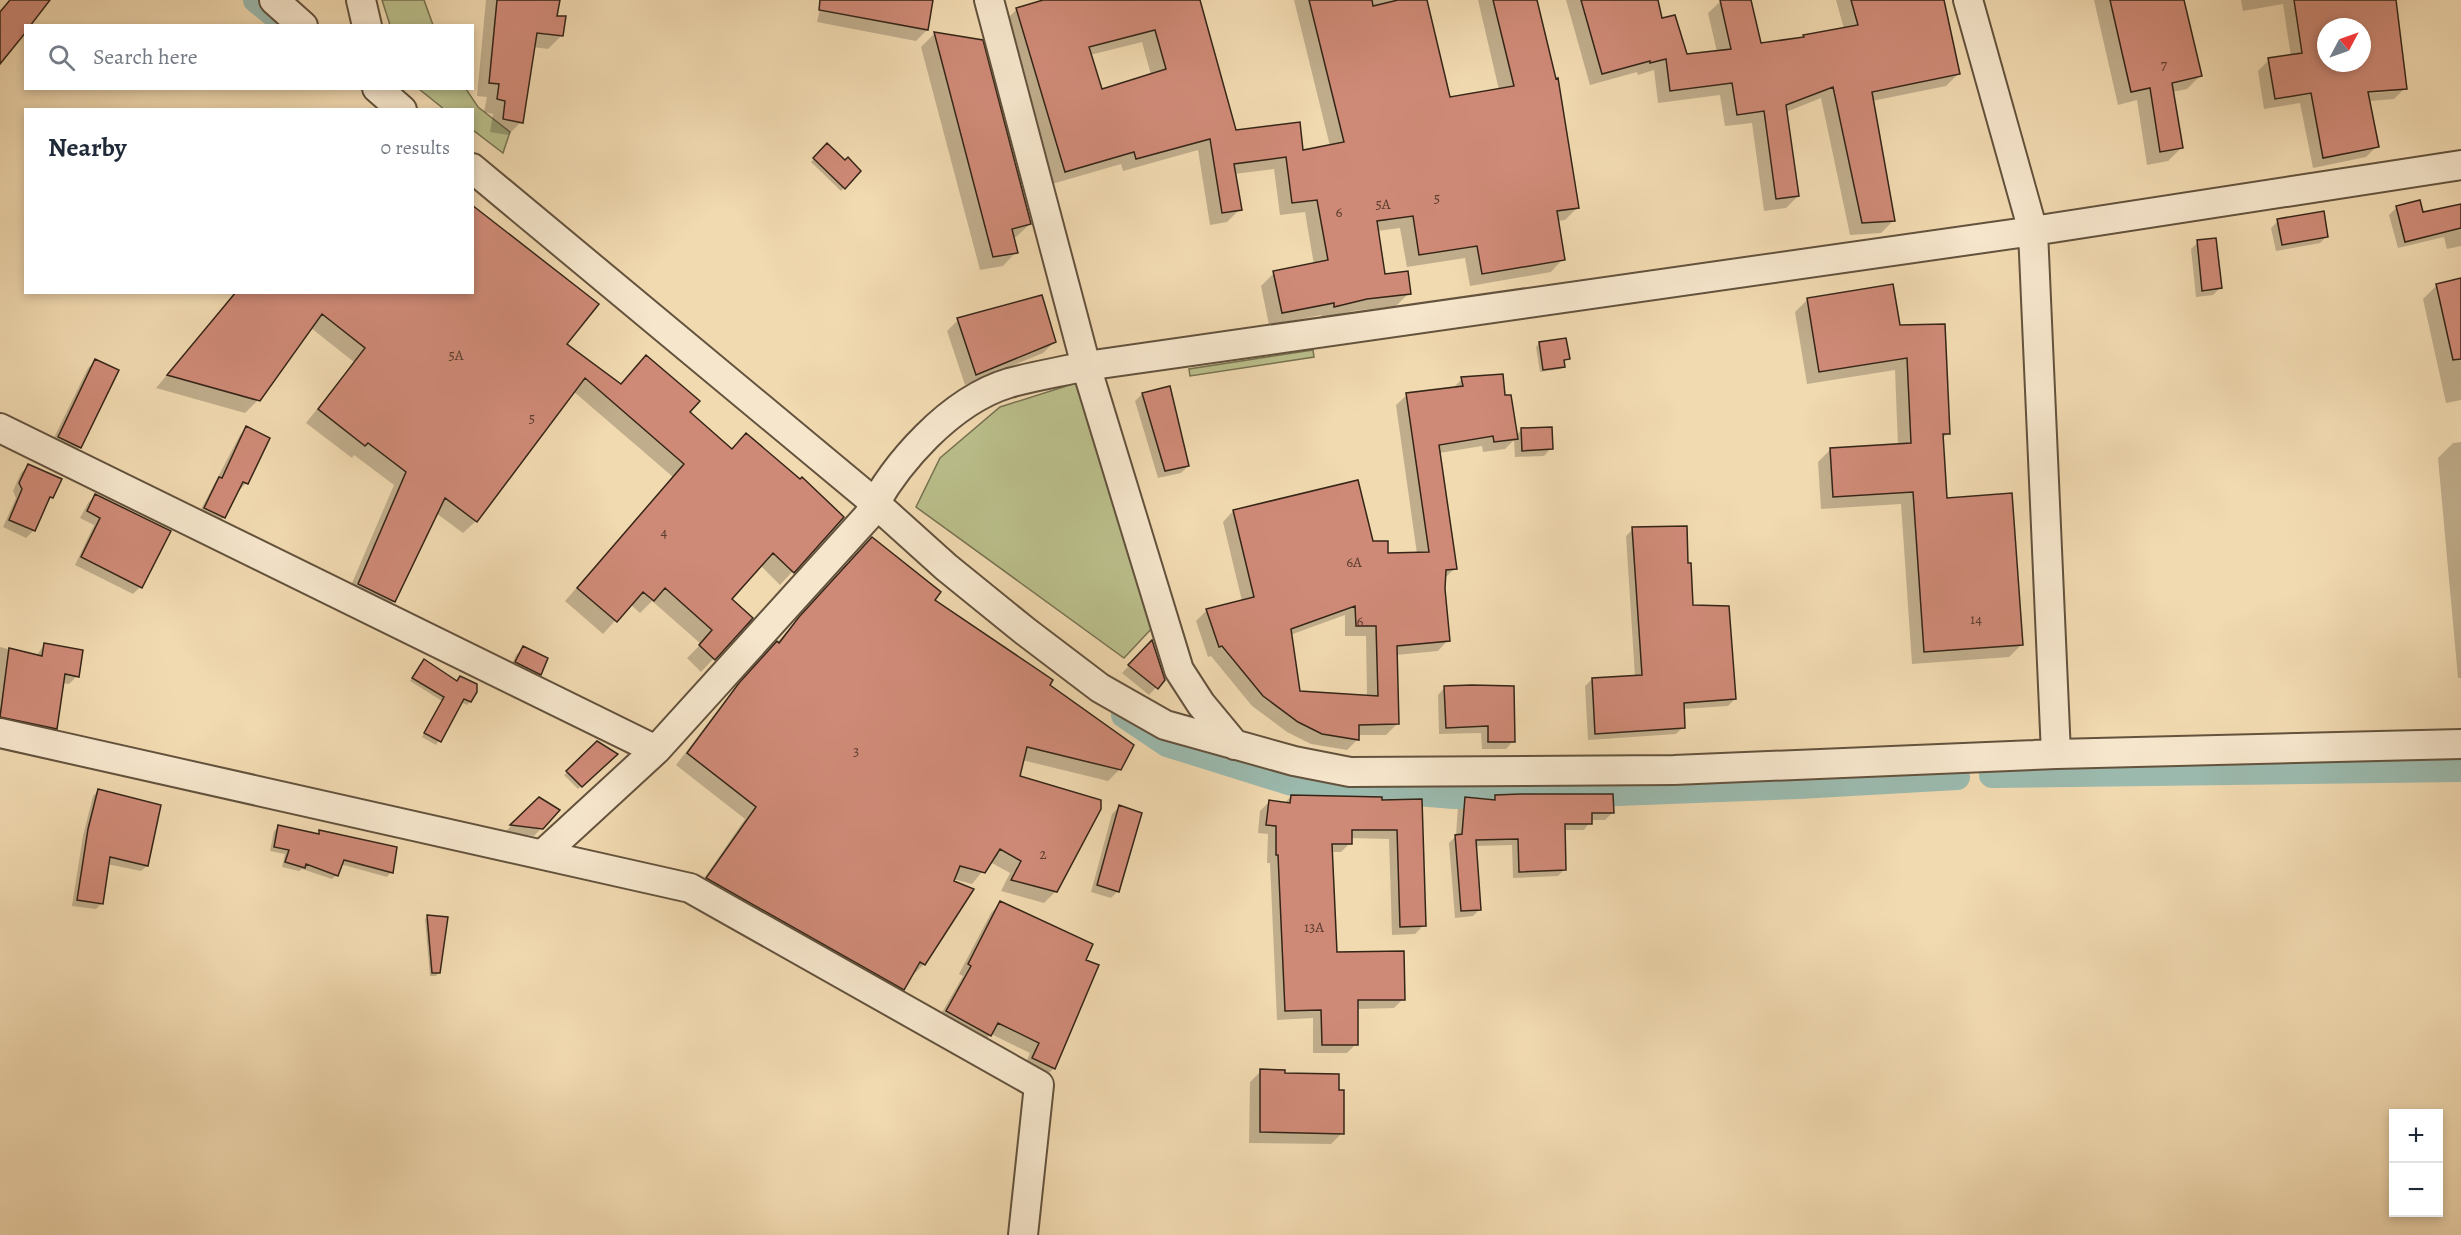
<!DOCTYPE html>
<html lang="en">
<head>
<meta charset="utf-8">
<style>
	:root { --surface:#fff; --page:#f6f6f7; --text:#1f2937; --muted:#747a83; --line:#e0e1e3 }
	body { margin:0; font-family:Alegreya,serif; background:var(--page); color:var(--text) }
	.controls { position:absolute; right:18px; bottom:18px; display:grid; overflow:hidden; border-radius:0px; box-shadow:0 3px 9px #0003 }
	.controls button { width:54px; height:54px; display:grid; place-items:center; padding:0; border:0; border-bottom:2px solid var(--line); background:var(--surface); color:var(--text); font:30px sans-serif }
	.compass { position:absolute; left:2317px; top:18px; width:54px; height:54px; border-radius:50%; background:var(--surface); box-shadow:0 3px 9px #0003; rotate:49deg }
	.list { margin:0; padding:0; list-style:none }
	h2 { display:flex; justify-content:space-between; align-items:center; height:78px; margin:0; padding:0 24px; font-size:26px }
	h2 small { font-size:20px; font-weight:400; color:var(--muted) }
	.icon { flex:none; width:33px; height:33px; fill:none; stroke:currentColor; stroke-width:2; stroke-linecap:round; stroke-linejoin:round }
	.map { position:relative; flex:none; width:2461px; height:1235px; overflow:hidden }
	.search { position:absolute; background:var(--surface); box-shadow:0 3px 9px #0003; left:24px; top:24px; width:450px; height:66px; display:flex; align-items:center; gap:15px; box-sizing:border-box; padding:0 21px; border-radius:0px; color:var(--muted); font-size:22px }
	.panel { position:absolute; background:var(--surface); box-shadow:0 3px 9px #0003; left:24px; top:108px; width:450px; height:186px; border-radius:0px }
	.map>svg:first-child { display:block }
	.green { fill:#babf8b; stroke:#777251; stroke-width:1.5 }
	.shadow { fill:#0003; fill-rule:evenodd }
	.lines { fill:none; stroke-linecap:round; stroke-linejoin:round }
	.canal { stroke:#9bbaae; stroke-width:26 }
	.building { fill:#cf8a77; stroke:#342517; stroke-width:1.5; fill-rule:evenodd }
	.minor-casing { stroke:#63523d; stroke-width:32 }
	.minor { stroke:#f6e6cc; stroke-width:28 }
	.labels { text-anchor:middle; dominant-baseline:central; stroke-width:6; stroke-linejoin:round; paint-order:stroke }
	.number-label { font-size:15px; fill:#5b3e2f }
</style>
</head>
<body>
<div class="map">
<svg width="2461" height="1235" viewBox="0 0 2461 1235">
	<rect width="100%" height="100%" fill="#f1d9b0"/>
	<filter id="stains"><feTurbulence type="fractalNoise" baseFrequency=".00333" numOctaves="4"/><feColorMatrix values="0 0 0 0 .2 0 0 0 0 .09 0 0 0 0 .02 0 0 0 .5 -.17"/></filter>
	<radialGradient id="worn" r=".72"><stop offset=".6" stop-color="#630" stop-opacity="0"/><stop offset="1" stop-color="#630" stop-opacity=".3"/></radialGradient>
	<path class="green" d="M 382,0 L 424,0 L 433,25 L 390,25 Z
		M 419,89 L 466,89 L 478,107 L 510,132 L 503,153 L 473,130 L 472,110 L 444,109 Z
		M 1313,350 L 1314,357 L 1190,376 L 1189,369 Z
		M 1079,382 L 1153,627 L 1124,658 L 916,507 L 940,458 L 1000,407 Z"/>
	<path class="shadow" d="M 486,0 L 558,0 L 555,17 L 561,36 L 548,49 L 533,47 L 521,122 L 508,135 L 490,132 L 493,114 L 484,112 L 487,97 L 477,96 Z
		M 822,0 L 919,0 L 927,30 L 916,41 L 817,22 Z
		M 1048,0 L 1199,0 L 1235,132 L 1302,151 L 1330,146 L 1294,0 L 1425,0 L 1449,99 L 1499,90 L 1478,0 L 1535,0 L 1577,208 L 1565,220 L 1557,221 L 1563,259 L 1551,272 L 1470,286 L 1465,258 L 1407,267 L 1400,228 L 1377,231 L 1383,276 L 1409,293 L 1396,306 L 1353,311 L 1322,319 L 1321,315 L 1269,325 L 1261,286 L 1274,273 L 1314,265 L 1305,212 L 1280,215 L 1274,169 L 1234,174 L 1240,209 L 1227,222 L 1210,225 L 1198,150 L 1123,171 L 1121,164 L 1052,184 L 1004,22 L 1017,9 ZM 1142,42 L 1151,75 L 1101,91 L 1090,55 Z
		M 1566,0 L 1656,0 L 1661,20 L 1686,56 L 1717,52 L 1708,13 L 1721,1 L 1750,0 L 1760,44 L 1801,39 L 1804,36 L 1844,29 L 1836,0 L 1943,0 L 1958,74 L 1946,86 L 1872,101 L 1894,220 L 1881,233 L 1850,235 L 1821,98 L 1786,112 L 1798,196 L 1786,208 L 1764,211 L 1752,123 L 1725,126 L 1720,95 L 1658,103 L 1654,70 L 1638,75 L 1637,72 L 1590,85 Z
		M 2094,0 L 2183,0 L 2200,76 L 2187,89 L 2172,92 L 2181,148 L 2168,161 L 2147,165 L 2137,100 L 2118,105 Z
		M 2241,0 L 2395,0 L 2405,88 L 2394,99 L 2369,101 L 2377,146 L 2366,157 L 2313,168 L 2300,103 L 2264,109 L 2258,71 L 2269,60 L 2291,57 L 2283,4 L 2243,11 ZM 2326,27 L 2362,27 L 2362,63 L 2326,63 ZM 2395,88 L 2395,91 L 2361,94 L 2361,91 Z
		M 934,34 L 981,41 L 1030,224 L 1016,237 L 1012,238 L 1016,252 L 1003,266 L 980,270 L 921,47 Z
		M 827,145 L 845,162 L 859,171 L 841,191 L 811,162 Z
		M 2419,202 L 2422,214 L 2461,205 L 2461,246 L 2447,249 L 2444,237 L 2398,248 L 2389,215 L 2396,208 Z
		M 2278,221 L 2327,236 L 2320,243 L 2276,251 L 2271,228 Z
		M 2198,242 L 2220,288 L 2213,295 L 2196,297 L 2191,249 Z
		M 2461,280 L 2461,400 L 2446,403 L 2423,299 L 2437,285 Z
		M 236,292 L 565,344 L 620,385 L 646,357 L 688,412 L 731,450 L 842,518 L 780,585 L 760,565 L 730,599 L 751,619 L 701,672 L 687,658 L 701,644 L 652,601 L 640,613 L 630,604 L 603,634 L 565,601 L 673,477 L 573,391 L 476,521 L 463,533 L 436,513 L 394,601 L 381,614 L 346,597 L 394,485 L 354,455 L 352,458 L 306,423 L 354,362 L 311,328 L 258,400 L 245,413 L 156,388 Z
		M 1808,299 L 1899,327 L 1948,433 L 1941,440 L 1945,499 L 2021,645 L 2009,657 L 1912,664 L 1901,504 L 1821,509 L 1818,462 L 1830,450 L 1898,446 L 1895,370 L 1807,384 L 1795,312 Z
		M 958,320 L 1054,342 L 1043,353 L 965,385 L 947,331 Z
		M 1539,343 L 1568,358 L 1563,362 L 1564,366 L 1560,369 L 1540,372 L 1536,347 Z
		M 95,361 L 80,447 L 73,455 L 51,444 L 88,368 Z
		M 1462,379 L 1504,397 L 1516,436 L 1521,430 L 1551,448 L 1544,456 L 1515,457 L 1514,440 L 1505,449 L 1483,452 L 1482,446 L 1439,453 L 1455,568 L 1444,579 L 1448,640 L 1438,651 L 1396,655 L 1397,724 L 1386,735 L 1358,735 L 1358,739 L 1347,750 L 1311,744 L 1287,732 L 1252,706 L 1211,656 L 1208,657 L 1196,621 L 1207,610 L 1242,601 L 1223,522 L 1233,511 L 1372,542 L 1387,554 L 1417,554 L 1396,405 L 1407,395 L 1452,389 ZM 1345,615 L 1345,636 L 1366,636 L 1367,696 L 1299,693 L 1290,635 Z
		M 1142,394 L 1188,466 L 1181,473 L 1158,478 L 1135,401 Z
		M 247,428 L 268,438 L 246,483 L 239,491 L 237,490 L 224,517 L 217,524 L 198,515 L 240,435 Z
		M 2461,442 L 2461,678 L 2458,678 L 2438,458 L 2453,443 Z
		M 29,465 L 51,497 L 45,504 L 33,531 L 26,538 L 3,527 L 16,498 L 13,491 L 21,473 Z
		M 95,496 L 140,587 L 133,594 L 75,565 L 94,525 L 80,518 L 88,503 Z
		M 1633,529 L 1686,564 L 1692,606 L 1735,699 L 1728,706 L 1683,709 L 1683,727 L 1676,734 L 1588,740 L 1585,686 L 1592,679 L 1635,677 L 1626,536 Z
		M 860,550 L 933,600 L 1048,685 L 1120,769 L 1108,781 L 1022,760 L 1018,777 L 1056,891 L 1044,903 L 1001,891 L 1010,873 L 990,862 L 972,884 L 953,879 L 924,964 L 912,976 L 911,975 L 902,989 L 891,1000 L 696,890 L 745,819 L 676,765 L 728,697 Z
		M 44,645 L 77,676 L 69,684 L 62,683 L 55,728 L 47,736 L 0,726 L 0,647 L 36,656 Z
		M 523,648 L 539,674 L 532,681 L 509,670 L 516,655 Z
		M 1145,649 L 1164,679 L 1149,695 L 1122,673 Z
		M 424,661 L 470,702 L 467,705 L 461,702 L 436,745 L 422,737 L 442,701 L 410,681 Z
		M 1445,687 L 1513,741 L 1506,749 L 1482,749 L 1481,733 L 1439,734 L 1438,695 Z
		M 597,743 L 616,754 L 578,789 L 564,775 Z
		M 99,790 L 147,866 L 141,871 L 107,864 L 102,903 L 96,909 L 72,906 L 83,836 L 93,796 Z
		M 1291,796 L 1380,802 L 1420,801 L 1424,925 L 1415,934 L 1392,935 L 1389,839 L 1350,838 L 1350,843 L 1341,852 L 1331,852 L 1336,954 L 1403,999 L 1394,1008 L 1356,1009 L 1356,1044 L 1347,1053 L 1313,1053 L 1313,1018 L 1277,1020 L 1270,863 L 1267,863 L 1268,834 L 1258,833 L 1260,811 L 1269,802 L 1284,804 Z
		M 1495,796 L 1612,813 L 1605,820 L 1591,820 L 1584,830 L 1563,830 L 1565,869 L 1558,876 L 1513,878 L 1512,845 L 1475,846 L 1480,909 L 1473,916 L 1455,918 L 1449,843 L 1456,836 L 1458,805 L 1465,798 L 1491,801 Z
		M 539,798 L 558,810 L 534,836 L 505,832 Z
		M 1119,807 L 1118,891 L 1111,898 L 1091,892 L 1112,814 Z
		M 279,827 L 317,835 L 320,832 L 391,872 L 387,877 L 340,864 L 337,875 L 332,879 L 302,869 L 299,871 L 282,867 L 285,854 L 270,851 L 274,831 Z
		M 1000,903 L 1084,960 L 1054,1068 L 1044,1078 L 1024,1068 L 1030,1053 L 991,1034 L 980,1045 L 937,1021 L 963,976 L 959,974 L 991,913 Z
		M 428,916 L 439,972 L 436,976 L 430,976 L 425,919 Z
		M 1261,1071 L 1342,1133 L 1331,1144 L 1249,1143 L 1250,1082 Z"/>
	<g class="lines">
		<path class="canal" d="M 256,0 L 287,25
			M 1124,715 L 1167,744 L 1292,783 L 1454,796 L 1592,794 L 1799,786 L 1957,777
			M 1992,775 L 2461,769"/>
	</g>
	<path class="building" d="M 10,0 L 50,0 L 30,26 L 26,26 L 26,32 L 0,64 L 0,12 Z
		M 497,0 L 560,0 L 557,16 L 566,16 L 563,36 L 537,33 L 523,123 L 503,119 L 505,101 L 497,99 L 499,84 L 489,83 Z
		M 820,0 L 933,0 L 928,30 L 819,10 Z
		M 1043,0 L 1200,0 L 1236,130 L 1300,122 L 1303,150 L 1344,142 L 1309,0 L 1372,0 L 1373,6 L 1398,0 L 1427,0 L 1450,97 L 1514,86 L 1493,0 L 1537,0 L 1556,79 L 1558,78 L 1579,208 L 1557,211 L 1565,260 L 1482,274 L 1477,246 L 1419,255 L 1413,216 L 1377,221 L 1385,274 L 1408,271 L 1411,294 L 1367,299 L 1334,307 L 1334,303 L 1282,313 L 1273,271 L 1328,260 L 1317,200 L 1292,203 L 1286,157 L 1234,164 L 1242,210 L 1222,213 L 1210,139 L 1136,159 L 1134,152 L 1065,172 L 1016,8 ZM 1155,30 L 1166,69 L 1102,89 L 1089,47 Z
		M 1581,0 L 1658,0 L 1662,18 L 1675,15 L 1687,54 L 1731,49 L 1720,0 L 1751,0 L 1761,43 L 1804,37 L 1803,35 L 1858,25 L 1851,0 L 1944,0 L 1960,74 L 1872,92 L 1895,221 L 1862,223 L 1833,87 L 1786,105 L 1799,196 L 1776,199 L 1764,111 L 1737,115 L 1732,83 L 1670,91 L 1666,59 L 1650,63 L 1650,61 L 1602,74 Z
		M 2110,0 L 2184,0 L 2202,76 L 2172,83 L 2183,148 L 2160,152 L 2150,88 L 2131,92 Z
		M 2294,0 L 2396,0 L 2407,89 L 2368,92 L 2379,147 L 2323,158 L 2311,93 L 2275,99 L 2268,58 L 2302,53 ZM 2326,27 L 2362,27 L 2362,63 L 2326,63 Z
		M 934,32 L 983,40 L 1031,224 L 1012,229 L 1018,253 L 993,257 Z
		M 827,143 L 845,160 L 848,157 L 861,171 L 845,189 L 813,158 Z
		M 2420,200 L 2423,212 L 2461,204 L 2461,228 L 2405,242 L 2396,206 Z
		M 472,205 L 599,304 L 567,344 L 621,384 L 646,355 L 700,401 L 690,412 L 732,449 L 746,433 L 800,479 L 802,477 L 844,517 L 794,573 L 773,553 L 732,599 L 753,618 L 715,660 L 699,645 L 712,630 L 665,588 L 654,601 L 643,592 L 617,622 L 577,588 L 684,464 L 585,378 L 477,522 L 445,498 L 395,602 L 358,584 L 406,472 L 368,443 L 365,446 L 318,409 L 365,348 L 322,314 L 260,401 L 167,375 L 236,292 L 472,292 Z
		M 2324,211 L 2328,237 L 2282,245 L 2277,219 Z
		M 2216,238 L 2222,288 L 2202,291 L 2197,240 Z
		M 2461,278 L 2461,359 L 2453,360 L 2436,284 Z
		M 1893,284 L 1900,325 L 1945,324 L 1950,434 L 1943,434 L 1947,498 L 2012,493 L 2023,645 L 1924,652 L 1913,492 L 1833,497 L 1830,448 L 1911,443 L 1907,358 L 1819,372 L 1807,298 Z
		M 1042,295 L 1056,342 L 976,375 L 957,318 Z
		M 1566,338 L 1570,359 L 1564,360 L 1565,367 L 1543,370 L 1539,342 Z
		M 95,359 L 119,370 L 81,448 L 58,437 Z
		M 1503,374 L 1505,395 L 1511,395 L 1518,439 L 1494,442 L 1493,436 L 1439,445 L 1457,569 L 1446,570 L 1445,589 L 1450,641 L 1397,646 L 1399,724 L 1359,725 L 1359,740 L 1322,734 L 1298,722 L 1263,696 L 1222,646 L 1219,647 L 1206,609 L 1254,597 L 1233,510 L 1358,480 L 1373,541 L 1388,541 L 1388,553 L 1429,552 L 1406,393 L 1463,386 L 1461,377 ZM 1355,606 L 1356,626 L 1376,626 L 1378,696 L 1300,691 L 1291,629 Z
		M 1170,386 L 1189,466 L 1165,471 L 1142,393 Z
		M 246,426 L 270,438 L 248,484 L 243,482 L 225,518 L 204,508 L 219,477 L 222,478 Z
		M 1552,427 L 1553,449 L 1522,451 L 1521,428 Z
		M 28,464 L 62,479 L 53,498 L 50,497 L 35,531 L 9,520 L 22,489 L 19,483 Z
		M 95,494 L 171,531 L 142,588 L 81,557 L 100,518 L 87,511 Z
		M 1687,526 L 1688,563 L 1691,563 L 1693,605 L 1729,606 L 1736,699 L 1684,703 L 1685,728 L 1595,734 L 1592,678 L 1642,675 L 1632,527 Z
		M 872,537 L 941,592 L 935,600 L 1053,680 L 1050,685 L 1134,745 L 1121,770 L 1027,747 L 1020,776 L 1101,800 L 1101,809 L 1057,892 L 1011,880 L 1021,861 L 1000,849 L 985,873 L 960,866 L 954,881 L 974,889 L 925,965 L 920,962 L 904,990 L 706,878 L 756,807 L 687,753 L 739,683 L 777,641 L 779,643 L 799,617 Z
		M 1152,640 L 1165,680 L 1158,689 L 1128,665 Z
		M 44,643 L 83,650 L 79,677 L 65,674 L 57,729 L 0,717 L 9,648 L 42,656 Z
		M 523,646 L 548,658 L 541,675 L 515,662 Z
		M 424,659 L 457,681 L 460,676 L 477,684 L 477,692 L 471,702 L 464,699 L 441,742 L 424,733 L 444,697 L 412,678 Z
		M 1472,685 L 1514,686 L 1515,742 L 1488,742 L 1488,726 L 1446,728 L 1444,686 Z
		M 597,741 L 618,754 L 582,787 L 566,771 Z
		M 98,789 L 161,805 L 148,866 L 110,857 L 103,904 L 77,900 L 88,829 Z
		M 1520,794 L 1613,794 L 1614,813 L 1592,813 L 1592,824 L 1565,824 L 1566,870 L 1519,872 L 1518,839 L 1476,840 L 1481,910 L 1461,911 L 1455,835 L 1462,834 L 1465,797 L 1495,800 L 1495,795 Z
		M 1291,795 L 1382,797 L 1382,800 L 1422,799 L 1426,926 L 1400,927 L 1397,830 L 1352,830 L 1352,844 L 1332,844 L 1337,952 L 1404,951 L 1405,1000 L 1358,1000 L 1358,1045 L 1322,1045 L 1321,1010 L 1285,1011 L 1278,855 L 1276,855 L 1276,826 L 1266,825 L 1269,800 L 1290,803 Z
		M 539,797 L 560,810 L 543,829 L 510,825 Z
		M 1119,805 L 1142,813 L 1119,892 L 1097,885 Z
		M 278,825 L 319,834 L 319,830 L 397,847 L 393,873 L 344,860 L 338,876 L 306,864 L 305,868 L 285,862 L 289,850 L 274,847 Z
		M 1000,901 L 1093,944 L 1086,960 L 1099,965 L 1055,1069 L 1032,1058 L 1039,1043 L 998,1023 L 991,1036 L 946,1011 L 971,966 L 968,964 Z
		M 427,915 L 448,917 L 440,973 L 432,973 Z
		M 1260,1069 L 1285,1070 L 1285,1073 L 1339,1074 L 1339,1090 L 1344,1090 L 1344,1134 L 1260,1132 Z"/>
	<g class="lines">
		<defs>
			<path id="minor" d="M 274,0 L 303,26
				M 361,0 L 367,26
				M 989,0 L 1086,366 L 1179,670 L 1201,704 L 1235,745
				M 1968,0 L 2033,231 L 2056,754
				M 377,88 L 402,110
				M 472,168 L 875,503 L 946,567 L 1025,631 L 1100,688 L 1165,725 L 1294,761 L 1350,772 L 1674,770 L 2056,754 L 2461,744
				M 0,428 L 656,750
				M 0,733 L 690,888 L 1039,1085 L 1023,1235
				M 543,854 L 656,750 L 868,516 C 895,463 950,401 1009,383 C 1034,376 1060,372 1086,366 L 2033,231 L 2461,165"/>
		</defs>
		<use href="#minor" class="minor-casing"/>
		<use href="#minor" class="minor"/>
	</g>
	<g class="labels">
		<g class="number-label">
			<text x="2164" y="65">7</text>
			<text x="1437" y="198">5</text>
			<text x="1383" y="204">5A</text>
			<text x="1339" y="212">6</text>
			<text x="456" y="355">5A</text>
			<text x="532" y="418">5</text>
			<text x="664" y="532">4</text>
			<text x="1354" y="562">6A</text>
			<text x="1976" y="619">14</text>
			<text x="1360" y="621">6</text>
			<text x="856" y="751">3</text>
			<text x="1043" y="854">2</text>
			<text x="1314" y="927">13A</text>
		</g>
	</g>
	<rect width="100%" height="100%" filter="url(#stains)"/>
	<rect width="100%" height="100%" fill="url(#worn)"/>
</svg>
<div class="controls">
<button>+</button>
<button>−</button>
</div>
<svg class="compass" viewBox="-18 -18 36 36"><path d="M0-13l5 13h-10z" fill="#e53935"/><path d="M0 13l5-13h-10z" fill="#747a83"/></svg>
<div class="search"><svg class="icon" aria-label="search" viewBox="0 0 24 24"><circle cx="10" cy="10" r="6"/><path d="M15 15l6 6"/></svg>Search here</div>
<section class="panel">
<h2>Nearby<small>0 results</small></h2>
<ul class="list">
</ul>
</section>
</div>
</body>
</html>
